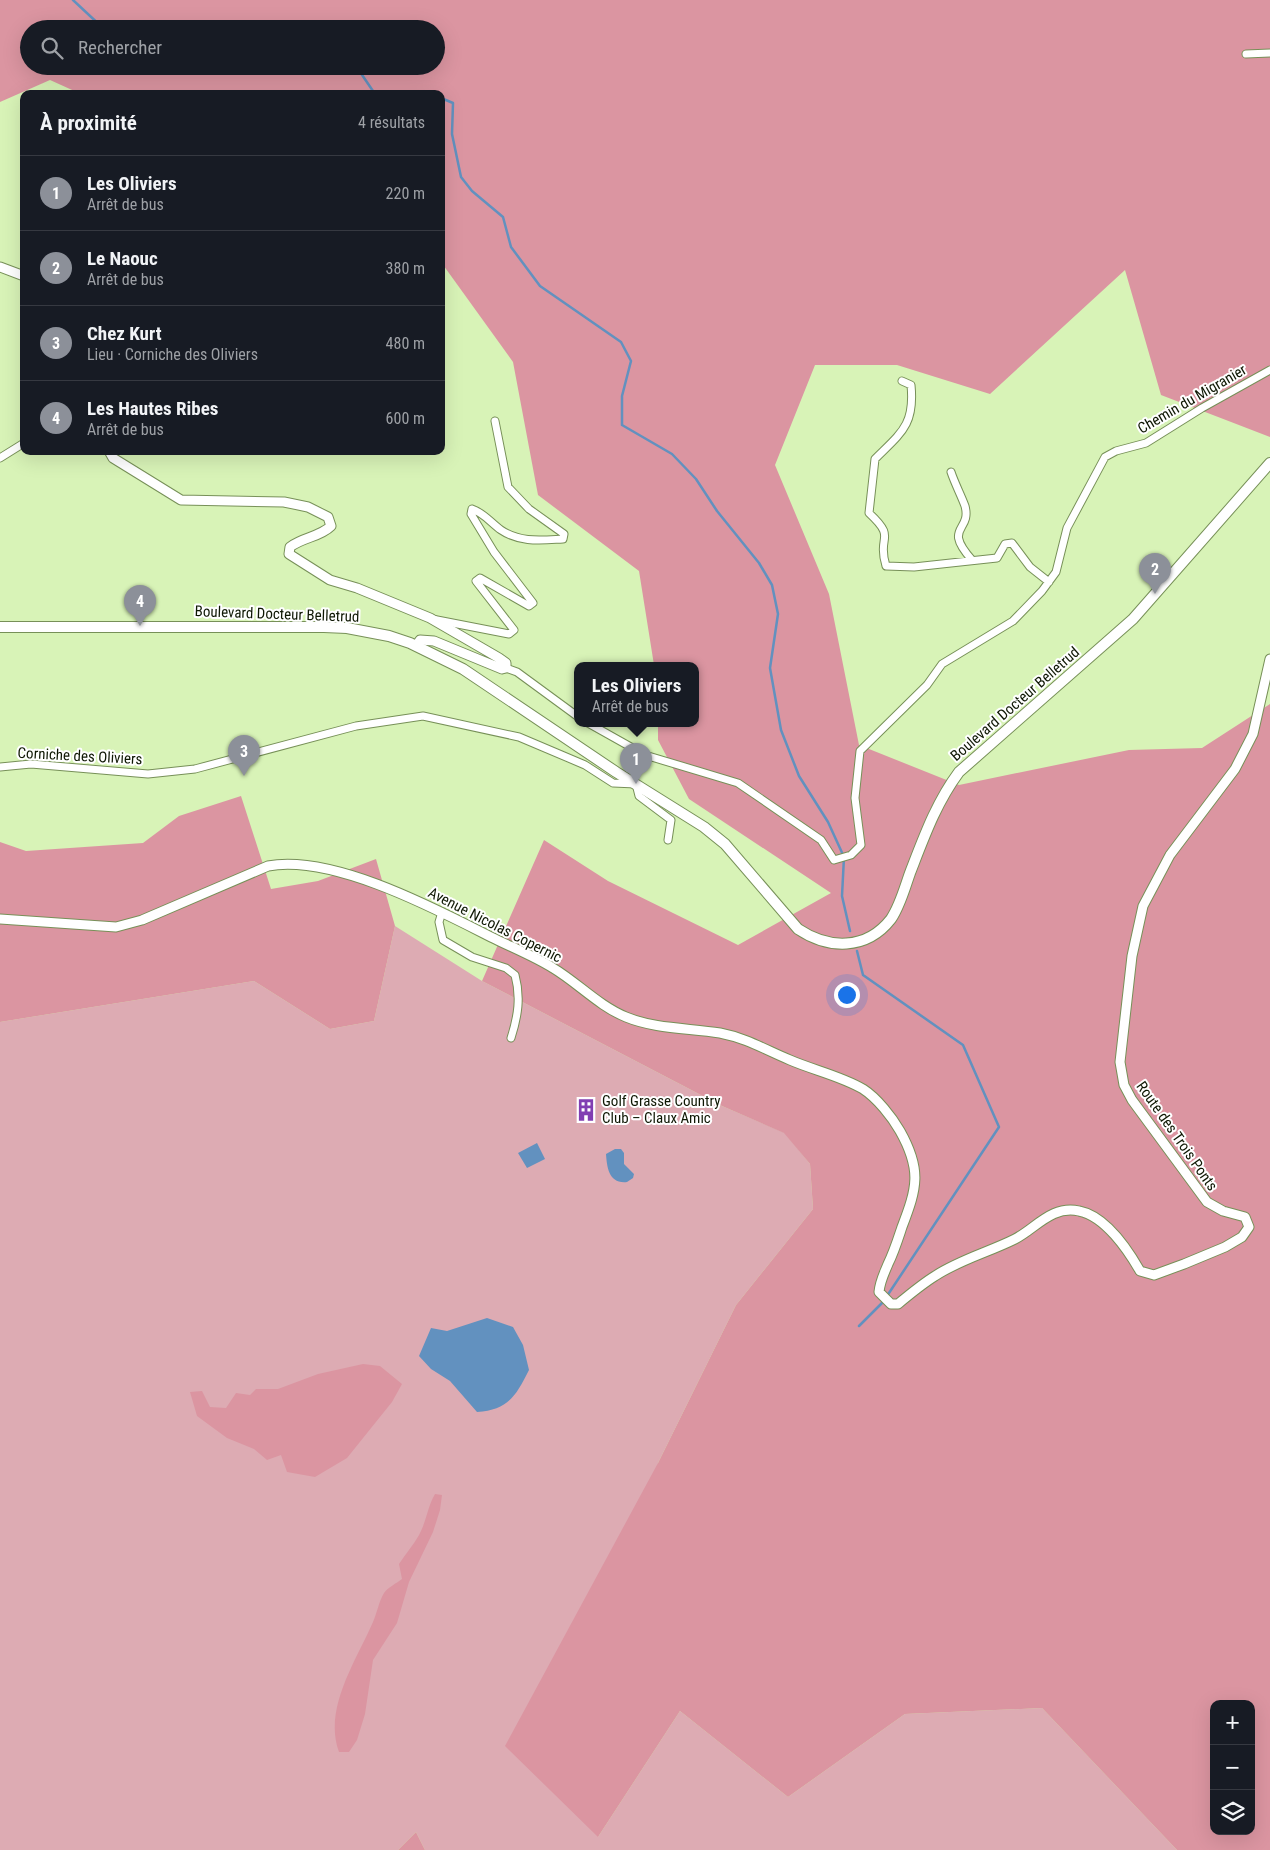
<!DOCTYPE html>
<html lang="fr">
<head>
<meta charset="utf-8">
<style>
	:root { --surface:#171b24; --page:#20242c; --text:#f1f3f6; --muted:#9ea1a6; --line:#363941; --accent:#8c9099 }
	body { margin:0; font-family:"Roboto Condensed",sans-serif; background:var(--page); color:var(--text) }
	.controls { position:absolute; right:15px; bottom:15px; display:grid; overflow:hidden; border-radius:10px; box-shadow:0 5px 20px #0002 }
	.controls button { width:45px; height:45px; display:grid; place-items:center; padding:0; border:0; border-bottom:1px solid var(--line); background:var(--surface); color:var(--text); font:25px sans-serif }
	.you { position:absolute; left:846px; top:994px; width:18px; height:18px; margin:-12px; border:4px solid #fff; border-radius:50%; background:#1a73e8; box-shadow:0 0 0 8px #1a73e833 }
	.badge { display:grid; place-items:center; width:32px; height:32px; border-radius:50%; background:var(--accent); color:#fff; font-size:16px; font-weight:700 }
	.pin { position:absolute; translate:-50% -41px; filter:drop-shadow(0 1px 2px #0008) }
	.pin::after { content:''; position:absolute; top:26px; width:18px; height:15px; background:inherit; clip-path:polygon(0 0,100% 0,50% 100%) }
	.popup { position:absolute; left:574px; top:662px; width:125px; height:65px; box-sizing:border-box; display:grid; place-content:center; border-radius:10px; background:var(--surface); filter:drop-shadow(0 1px 4px #0005); font-size:16px; white-space:nowrap; color:var(--muted) }
	.popup b { font-size:19px; color:var(--text) }
	.popup::after { content:''; position:absolute; left:50%; top:100%; margin-left:-10px; border:10px solid transparent; border-top-color:var(--surface) }
	.list { margin:0; padding:0; list-style:none }
	h2 { display:flex; justify-content:space-between; align-items:center; height:65px; margin:0; padding:0 20px; font-size:21px }
	h2 small { font-size:16px; font-weight:400; color:var(--muted) }
	.list li { display:grid; grid-template-columns:32px 1fr auto; gap:15px; align-items:center; box-sizing:border-box; height:75px; padding:0 20px; border-top:1px solid var(--line) }
	.list b { display:block; font-size:19px; white-space:nowrap }
	.list p { margin:0; font-size:16px; white-space:nowrap; color:var(--muted) }
	.list em { font-size:16px; font-style:normal; color:var(--muted) }
	.icon { flex:none; width:28px; height:28px; fill:none; stroke:currentColor; stroke-width:2; stroke-linecap:round; stroke-linejoin:round }
	.map { position:relative; flex:none; width:1270px; height:1850px; overflow:hidden }
	.search { position:absolute; background:var(--surface); box-shadow:0 5px 20px #0002; left:20px; top:20px; width:425px; height:55px; display:flex; align-items:center; gap:12px; box-sizing:border-box; padding:0 18px; border-radius:28px; color:var(--muted); font-size:19px }
	.panel { position:absolute; background:var(--surface); box-shadow:0 5px 20px #0002; left:20px; top:90px; width:425px; height:365px; border-radius:10px }
	.map>svg:first-child { display:block }
	.green { fill:#ddabb3 }
	.forest { fill:#db95a1; fill-rule:evenodd }
	.water { fill:#6291bf }
	.lines { fill:none; stroke-linecap:round; stroke-linejoin:round }
	.stream { stroke:#6291bf; stroke-width:2.5 }
	.minor-casing { stroke:#779058; stroke-width:9 }
	.tertiary-casing { stroke:#779058; stroke-width:11 }
	.secondary-casing { stroke:#779058; stroke-width:12 }
	.minor { stroke:#fff; stroke-width:7 }
	.tertiary { stroke:#fff; stroke-width:9 }
	.secondary { stroke:#fff; stroke-width:10 }
	.labels { text-anchor:middle; dominant-baseline:central; stroke-width:4; stroke-linejoin:round; paint-order:stroke }
	.street-label { font-size:15px; fill:#0e1703; stroke:#fff }
	.poi-label { font-size:15px; fill:#0e1703; stroke:#fff; text-anchor:start }
</style>
</head>
<body>
<div class="map">
<svg width="1270" height="1850" viewBox="0 0 1270 1850">
	<rect width="100%" height="100%" fill="#d8f3b7"/>
	<path class="green" d="M 395,926 L 482,981 L 722,1106 L 785,1133 L 810,1164 L 813,1209 L 736,1305 L 658,1463 L 598,1837 L 680,1711 L 788,1797 L 905,1714 L 1042,1708 L 1177,1850 L 425,1850 L 416,1832 L 398,1850 L 0,1850 L 0,1022 L 254,981 L 330,1029 L 374,1021 Z"/>
	<path class="forest" d="M 0,0 L 1270,0 L 1270,437 L 1161,395 L 1125,270 L 990,394 L 897,365 L 815,365 L 775,465 L 829,594 L 859,745 L 959,785 L 1129,750 L 1202,748 L 1270,704 L 1270,1850 L 1177,1850 L 1042,1708 L 905,1714 L 788,1797 L 680,1711 L 598,1837 L 505,1746 L 658,1463 L 736,1305 L 813,1209 L 810,1164 L 784,1133 L 722,1106 L 482,981 L 544,840 L 608,881 L 738,945 L 831,893 L 689,799 L 658,740 L 658,723 L 695,723 L 695,665 L 654,665 L 639,571 L 538,495 L 513,362 L 441,262 L 441,94 L 81,94 L 50,80 L 0,102 ZM 29,29 L 436,29 L 436,66 L 29,66 ZM 1214,1704 L 1251,1704 L 1251,1831 L 1214,1831 Z
		M 241,796 L 271,889 L 318,881 L 376,859 L 395,926 L 374,1021 L 330,1029 L 254,981 L 0,1022 L 0,842 L 26,851 L 143,843 L 179,816 Z
		M 363,1364 L 380,1366 L 402,1384 L 392,1402 L 347,1458 L 315,1477 L 287,1472 L 281,1455 L 267,1460 L 254,1449 L 227,1438 L 197,1416 L 190,1392 L 202,1391 L 210,1407 L 226,1408 L 236,1393 L 250,1395 L 256,1389 L 278,1389 L 318,1374 Z
		M 435,1494 L 442,1495 L 440,1510 L 433,1532 L 409,1582 L 397,1623 L 373,1660 L 365,1714 L 357,1740 L 349,1752 L 339,1752 C 323,1709 356,1661 373,1622 C 377,1613 379,1601 384,1593 C 387,1588 397,1583 402,1579 L 399,1564 C 406,1553 416,1542 421,1531 C 427,1518 428,1506 435,1494 Z
		M 416,1832 L 425,1850 L 398,1850 Z"/>
	<path class="water" d="M 537,1143 L 545,1159 L 527,1168 L 518,1153 Z
		M 615,1149 L 621,1149 L 624,1153 L 624,1164 L 634,1174 L 633,1178 L 627,1182 C 609,1184 607,1168 606,1154 Z
		M 487,1318 L 513,1327 L 523,1345 L 529,1370 C 516,1396 508,1410 477,1412 L 450,1381 L 431,1369 L 419,1356 L 431,1328 L 447,1331 Z"/>
	<g class="lines">
		<path class="stream" d="M 73,0 L 104,29
			M 285,66 L 318,66
			M 356,66 L 375,94
			M 441,98 L 453,103 L 452,134 L 461,177 L 472,191 L 503,217 L 511,247 L 540,286 L 621,342 L 631,361 L 622,396 L 622,425 L 672,454 L 696,479 L 717,511 L 759,563 L 772,585 L 778,614 L 770,668 L 781,730 L 799,776 L 828,822 L 844,857 L 842,896 L 850,931
			M 857,951 L 863,975 L 963,1045 L 999,1127 L 887,1296
			M 859,1326 L 884,1301"/>
		<defs>
			<path id="minor" d="M 1246,54 L 1270,53
				M 902,381 L 911,385 C 915,425 901,433 875,459 L 869,513 C 898,540 876,535 886,566 L 914,567 L 997,558 L 1005,544 L 1012,543 L 1030,567 L 1049,582
				M 0,458 L 24,443
				M 951,472 C 955,484 961,495 965,506 C 972,532 942,526 972,560
				M 432,619 L 509,634 L 514,630 L 476,581 L 480,578 L 529,606 L 533,603 L 494,552 L 471,514 L 472,509 C 484,513 491,523 501,530 C 520,543 542,540 563,539 L 564,534 L 529,509 L 508,487 L 495,421
				M 506,668 L 517,672 L 577,716
				M 588,723 L 645,755 L 738,783 L 821,840 L 834,860 L 851,855 L 861,845 L 855,798 L 860,751 L 927,685 L 942,664 L 1013,621 L 1042,591 L 1056,572 L 1067,528 L 1105,457 L 1116,451 L 1146,443 L 1202,408 L 1270,370
				M 0,767 L 31,764 L 148,774 L 195,769 L 356,726 L 423,716 L 519,737 L 585,765 L 613,783 L 636,784 L 639,796 L 671,820 L 668,840
				M 442,912 L 439,922 L 443,940 L 472,957 L 506,968 L 515,975 C 521,997 518,1016 511,1038"/>
			<path id="tertiary" d="M 0,267 L 24,276
				M 109,451 L 113,458 L 181,500 L 284,502 L 308,507 L 328,517 L 331,526 C 320,537 303,537 290,547 L 289,554 L 330,580 L 357,588 L 430,618 L 499,658 L 506,663 L 506,668 L 502,669 L 434,641 L 420,640 L 416,646
				M 0,919 L 116,927 L 142,920 L 268,866 C 332,854 434,908 491,937 C 511,947 534,956 553,968 C 578,983 599,1006 626,1017 C 655,1029 689,1028 720,1033 C 746,1038 766,1050 790,1060 C 813,1070 841,1076 863,1089 C 877,1098 892,1117 900,1131 C 922,1170 917,1188 902,1227 C 898,1239 894,1252 888,1264 C 884,1274 880,1281 879,1292 L 891,1304 L 898,1304 C 910,1294 922,1284 935,1276 C 959,1260 989,1252 1015,1239 C 1036,1228 1052,1205 1079,1211 C 1105,1216 1128,1250 1140,1271 L 1154,1275 L 1184,1264 L 1225,1247 L 1242,1237 L 1249,1227 L 1245,1217 L 1223,1211 L 1207,1202 L 1132,1100 L 1124,1085 L 1120,1062 L 1132,956 L 1143,906 L 1170,855 L 1235,769 L 1253,734 L 1270,659"/>
			<path id="secondary" d="M 0,627 L 324,627 L 347,628 L 389,636 L 410,643 L 463,669 L 616,772 L 704,827 L 725,844 L 798,929 C 828,949 866,951 891,919 C 900,906 905,887 910,873 C 924,837 936,803 959,772 L 1133,619 L 1270,463"/>
		</defs>
		<use href="#minor" class="minor-casing"/>
		<use href="#tertiary" class="tertiary-casing"/>
		<use href="#secondary" class="secondary-casing"/>
		<use href="#minor" class="minor"/>
		<use href="#tertiary" class="tertiary"/>
		<use href="#secondary" class="secondary"/>
	</g>
	<defs>
		<symbol id="building-bare" viewBox="-9 -9 18 18"><path d="M-4-6H4V6H1V3H-1V6H-4ZM-2.5-4.3h1.7v1.8h-1.7ZM.8-4.3h1.7v1.8H.8ZM-2.5-1h1.7V.8h-1.7ZM.8-1h1.7V.8H.8Z" fill="#813eb2" stroke="#fff" stroke-width="2.5" paint-order="stroke"/></symbol>
	</defs>
	<g fill-rule="evenodd">
		<use href="#building-bare" x="570" y="1094" width="32" height="32"/>
	</g>
	<g class="labels">
		<g class="street-label">
			<text transform="translate(1192 399) rotate(-30)">Chemin du Migranier</text>
			<text transform="translate(277 614) rotate(2)">Boulevard Docteur Belletrud</text>
			<text transform="translate(1015 704) rotate(-41)">Boulevard Docteur Belletrud</text>
			<text transform="translate(80 756) rotate(3)">Corniche des Oliviers</text>
			<text transform="translate(495 925) rotate(27)">Avenue Nicolas Copernic</text>
			<text transform="translate(1177 1136) rotate(55)">Route des Trois Ponts</text>
		</g>
		<g class="poi-label">
			<text x="602" y="1101">Golf Grasse Country<tspan x="602" dy="17">Club – Claux Amic</tspan></text>
		</g>
	</g>
</svg>
<div class="controls">
<button>+</button>
<button>−</button>
<button><svg class="icon" aria-label="layers" viewBox="0 0 24 24"><path d="M12 4l9 5-9 5-9-5zM3 14l9 5 9-5"/></svg></button>
</div>
<div class="you"></div>
<div class="pin badge" style="left:636px;top:784px">1</div>
<div class="popup"><b>Les Oliviers</b>Arrêt de bus</div>
<div class="pin badge" style="left:1155px;top:594px">2</div>
<div class="pin badge" style="left:244px;top:776px">3</div>
<div class="pin badge" style="left:140px;top:626px">4</div>
<div class="search"><svg class="icon" aria-label="search" viewBox="0 0 24 24"><circle cx="10" cy="10" r="6"/><path d="M15 15l6 6"/></svg>Rechercher</div>
<section class="panel">
<h2>À proximité<small>4 résultats</small></h2>
<ul class="list">
<li><span class="badge">1</span><div><b>Les Oliviers</b><p>Arrêt de bus</p></div><em>220 m</em></li>
<li><span class="badge">2</span><div><b>Le Naouc</b><p>Arrêt de bus</p></div><em>380 m</em></li>
<li><span class="badge">3</span><div><b>Chez Kurt</b><p>Lieu · Corniche des Oliviers</p></div><em>480 m</em></li>
<li><span class="badge">4</span><div><b>Les Hautes Ribes</b><p>Arrêt de bus</p></div><em>600 m</em></li>
</ul>
</section>
</div>
</body>
</html>
